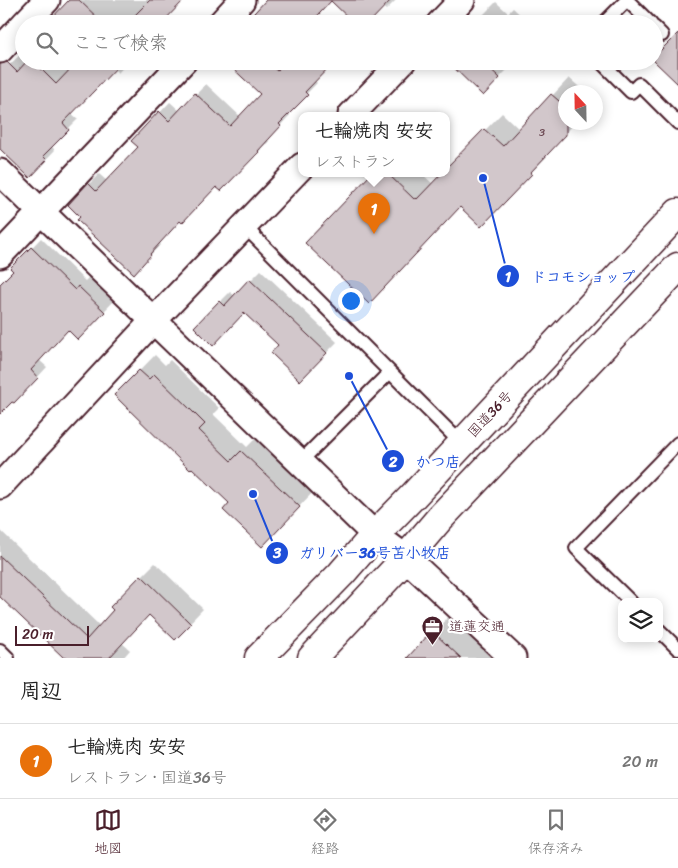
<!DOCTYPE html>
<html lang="ja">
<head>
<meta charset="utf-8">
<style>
	:root { --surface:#fff; --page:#f6f6f6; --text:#222; --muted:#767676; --line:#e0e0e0; --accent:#4a1f2b }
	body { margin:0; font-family:Sriracha,"Klee One",sans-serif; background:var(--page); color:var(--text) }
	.controls { position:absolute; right:15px; bottom:15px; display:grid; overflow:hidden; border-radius:10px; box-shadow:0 2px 12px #0003 }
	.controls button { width:45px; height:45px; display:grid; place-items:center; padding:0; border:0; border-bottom:1px solid var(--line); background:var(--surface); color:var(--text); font:25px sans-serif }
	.compass { position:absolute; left:558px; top:85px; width:45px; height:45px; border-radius:50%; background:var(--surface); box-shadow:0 2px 12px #0003; rotate:338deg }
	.scale { position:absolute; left:15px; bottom:12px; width:74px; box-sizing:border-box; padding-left:5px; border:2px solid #4a1f2b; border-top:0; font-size:14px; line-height:18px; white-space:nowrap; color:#4a1f2b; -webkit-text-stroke:4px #fff; paint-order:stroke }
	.you { position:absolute; left:350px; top:300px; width:18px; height:18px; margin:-12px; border:4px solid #fff; border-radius:50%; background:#1a73e8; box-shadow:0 0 0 8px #1a73e833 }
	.badge { display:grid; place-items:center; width:32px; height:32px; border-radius:50%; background:var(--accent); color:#fff; font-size:16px; font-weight:700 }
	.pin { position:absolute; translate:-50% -41px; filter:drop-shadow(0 1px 2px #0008) }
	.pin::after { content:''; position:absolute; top:26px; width:18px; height:15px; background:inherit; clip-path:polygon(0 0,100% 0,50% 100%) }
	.popup { position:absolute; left:298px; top:112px; width:152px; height:65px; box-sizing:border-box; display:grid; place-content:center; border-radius:10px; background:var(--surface); filter:drop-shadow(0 1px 4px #0005); font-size:16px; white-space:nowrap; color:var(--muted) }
	.popup b { font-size:19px; color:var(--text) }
	.popup::after { content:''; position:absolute; left:50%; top:100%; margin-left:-10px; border:10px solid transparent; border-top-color:var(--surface) }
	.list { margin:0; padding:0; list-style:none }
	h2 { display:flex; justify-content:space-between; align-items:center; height:65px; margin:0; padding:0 20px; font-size:21px }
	h2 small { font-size:16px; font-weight:400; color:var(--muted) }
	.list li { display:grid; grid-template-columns:32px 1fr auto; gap:15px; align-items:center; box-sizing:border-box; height:75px; padding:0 20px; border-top:1px solid var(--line) }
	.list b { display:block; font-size:19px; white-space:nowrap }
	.list p { margin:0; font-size:16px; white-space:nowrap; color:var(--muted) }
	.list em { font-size:16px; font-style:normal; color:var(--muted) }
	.icon { flex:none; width:28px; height:28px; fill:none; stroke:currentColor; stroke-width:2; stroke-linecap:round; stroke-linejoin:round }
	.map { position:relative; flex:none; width:678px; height:658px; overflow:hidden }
	.search { position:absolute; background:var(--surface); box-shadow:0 2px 12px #0003; left:15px; right:15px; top:15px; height:55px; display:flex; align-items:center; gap:12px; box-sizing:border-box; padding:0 18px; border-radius:28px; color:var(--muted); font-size:19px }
	.sheet { height:140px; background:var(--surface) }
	nav { display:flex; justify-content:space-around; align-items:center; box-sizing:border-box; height:70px; border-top:1px solid var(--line); background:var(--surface); font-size:14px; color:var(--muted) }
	nav a { display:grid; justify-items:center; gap:2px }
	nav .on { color:var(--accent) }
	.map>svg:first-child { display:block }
	.shadow { fill:#0003 }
	.building { fill:#d2c7cb; stroke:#4a1f2b }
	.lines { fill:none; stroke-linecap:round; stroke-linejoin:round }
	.lane-casing { stroke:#4a1f2b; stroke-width:16 }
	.street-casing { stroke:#4a1f2b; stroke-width:29 }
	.highway-casing { stroke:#4a1f2b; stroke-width:31 }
	.lane { stroke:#fff; stroke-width:12 }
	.street { stroke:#fff; stroke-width:25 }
	.highway { stroke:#fff; stroke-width:28 }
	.labels { text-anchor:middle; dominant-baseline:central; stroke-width:4.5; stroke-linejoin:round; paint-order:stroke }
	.number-label { font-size:11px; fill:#6c4953 }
	.street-label { font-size:14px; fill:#4a1f2b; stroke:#fff }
	.poi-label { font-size:14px; fill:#4a1f2b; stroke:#fff; text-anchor:start }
	.leader { fill:none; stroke:#1d4ed8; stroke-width:2 }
	.callout-dot { fill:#1d4ed8; stroke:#fff; stroke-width:2 }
	.mark-label { font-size:15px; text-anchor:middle; font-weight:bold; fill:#fff }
	.callout-label { font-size:15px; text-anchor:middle; font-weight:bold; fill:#1d4ed8; stroke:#fff; stroke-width:4.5; stroke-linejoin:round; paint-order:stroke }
</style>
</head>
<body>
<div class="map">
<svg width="678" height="658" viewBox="0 0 678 658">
	<rect width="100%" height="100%" fill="#fff"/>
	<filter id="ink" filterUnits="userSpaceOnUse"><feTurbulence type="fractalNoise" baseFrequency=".02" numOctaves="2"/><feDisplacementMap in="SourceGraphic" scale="10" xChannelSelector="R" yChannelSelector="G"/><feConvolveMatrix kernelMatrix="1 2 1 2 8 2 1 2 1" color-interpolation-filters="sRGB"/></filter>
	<g filter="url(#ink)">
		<path class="shadow" d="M 70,0 L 183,0 L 167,17 L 174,24 L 47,24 Z
			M 332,0 L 396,0 L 386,10 L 383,7 Z
			M 496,2 L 508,13 L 513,8 L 528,22 L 526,24 L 474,24 Z
			M 24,51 L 24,61 L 129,61 L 118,73 L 114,69 L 71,113 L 78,119 L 51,146 L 55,150 L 30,176 L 0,137 L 0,74 Z
			M 227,61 L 333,61 L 315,81 L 317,83 L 288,113 L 290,115 L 267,140 L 269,141 L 221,190 L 216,186 L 180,220 L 159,243 L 161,244 L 134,272 L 82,217 L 89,184 L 99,174 L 107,181 L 140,147 L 133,141 L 170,102 L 180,111 L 206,84 L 241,117 L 262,94 Z
			M 449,61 L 503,61 L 510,67 L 483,94 Z
			M 569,78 L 585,92 L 566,92 L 566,122 L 576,122 L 546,155 L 547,156 L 497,208 L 461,206 L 306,243 L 373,173 L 421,173 L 432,183 L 433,182 L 434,183 L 444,173 L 446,173 L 446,170 L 502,113 L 520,130 Z
			M 41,238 L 85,281 L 89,277 L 114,301 L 78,338 L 69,329 L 39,360 L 47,367 L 24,392 L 13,400 L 0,413 L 0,286 L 15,270 L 12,268 Z
			M 261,270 L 337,342 L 300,380 L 280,345 L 245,311 L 195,327 L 230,292 L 235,296 Z
			M 155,355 L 165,365 L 170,360 L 219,408 L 213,414 L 247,447 L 257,437 L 314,491 L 277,530 L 231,503 L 116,395 Z
			M 0,530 L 100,626 L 115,610 L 111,607 L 155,563 L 203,609 L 175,638 L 150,613 L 122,643 L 130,650 L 123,658 L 66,658 L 0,595 Z
			M 452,613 L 501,658 L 409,658 Z"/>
		<path class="building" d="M 69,0 L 79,0 L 104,24 L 46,24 Z
			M 150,0 L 184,0 L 161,24 L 126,24 Z
			M 266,0 L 391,0 L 368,24 L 355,24 L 331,1 L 310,24 L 244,24 Z
			M 678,33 L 678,84 L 654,61 L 654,57 Z
			M 27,61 L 33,61 L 56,84 L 78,61 L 123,61 L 63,123 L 69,130 L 43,156 L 47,160 L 30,178 L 0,149 L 0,64 L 7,62 L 17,72 Z
			M 225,61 L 266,61 L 277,71 L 286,61 L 335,61 L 305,92 L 308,95 L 279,124 L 281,126 L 258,151 L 259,152 L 221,191 L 216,187 L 182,223 L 180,221 L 150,254 L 151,255 L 134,274 L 77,220 L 80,217 L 68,205 L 88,183 L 96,191 L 138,147 L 131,141 L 159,111 L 169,121 L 195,93 L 230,126 L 260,94 Z
			M 447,61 L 482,61 L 500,78 L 483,96 Z
			M 551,94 L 566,107 L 566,135 L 530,173 L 532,174 L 481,227 L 460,207 L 369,304 L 305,243 L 372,173 L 387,173 L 414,199 L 416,198 L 417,199 L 442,173 L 446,173 L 446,168 L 484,129 L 503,146 Z
			M 31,247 L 75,290 L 78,286 L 105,312 L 78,340 L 68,330 L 31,370 L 38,378 L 14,403 L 12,402 L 0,414 L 0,284 L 13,271 L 10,268 Z
			M 249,279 L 327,353 L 300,381 L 271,353 L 278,345 L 244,313 L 213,346 L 194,327 L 219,301 L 224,306 Z
			M 139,370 L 149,379 L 154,374 L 191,410 L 205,424 L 199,430 L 231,461 L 241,451 L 300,507 L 262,547 L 223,510 L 229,503 L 192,468 L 190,470 L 114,395 Z
			M 0,556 L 87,639 L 113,610 L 110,607 L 141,575 L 191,624 L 175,640 L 149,615 L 109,658 L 64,658 L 0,597 Z
			M 432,631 L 461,658 L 407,658 Z"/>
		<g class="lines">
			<defs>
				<path id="lane" d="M 627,0 L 651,24
					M 603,24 L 627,0
					M 654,27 L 662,35
					M 600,61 L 631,92 L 639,84 L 678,123
					M 244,226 L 462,444
					M 300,462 L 390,372
					M 631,602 L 576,548 L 678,443
					M 659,630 L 678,649
					M 0,650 L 8,658"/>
				<path id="street" d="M 24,24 L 47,0
					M 220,24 L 242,0
					M 439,24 L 462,0
					M 0,50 L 24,24
					M 351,115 L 403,61
					M 0,172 L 375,535 L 406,558 L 513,658
					M 0,255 L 184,61
					M 0,486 L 154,320 L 302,166"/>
				<path id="highway" d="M 259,658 L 341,574 L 375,535 L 413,496 L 678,213
					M 312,658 L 406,558 L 440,518 L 678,267"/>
			</defs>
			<use href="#lane" class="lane-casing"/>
			<use href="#street" class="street-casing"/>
			<use href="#highway" class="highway-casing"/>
			<use href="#lane" class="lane"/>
			<use href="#street" class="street"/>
			<use href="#highway" class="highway"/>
		</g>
	</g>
	<defs>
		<symbol id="office-pin" viewBox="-11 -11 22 30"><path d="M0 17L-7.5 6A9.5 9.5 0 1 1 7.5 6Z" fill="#4a1f2b" stroke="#fff"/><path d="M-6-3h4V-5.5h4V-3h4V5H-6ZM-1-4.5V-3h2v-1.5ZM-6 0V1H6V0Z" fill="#fff"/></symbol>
	</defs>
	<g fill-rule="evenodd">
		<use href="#office-pin" x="420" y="614" width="25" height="34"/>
	</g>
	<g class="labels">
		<g class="number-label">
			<text x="542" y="132">3</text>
		</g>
		<g class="street-label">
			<text transform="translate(490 414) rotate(-47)">国道36号</text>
		</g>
		<g class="poi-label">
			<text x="449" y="626">道蓮交通</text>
		</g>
	</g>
	<path class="leader" d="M483 178L508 276M349 376L393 461M253 494L277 553"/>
	<g class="callout-dot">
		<circle cx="483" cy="178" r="5"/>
		<circle cx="349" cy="376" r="5"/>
		<circle cx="253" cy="494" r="5"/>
		<circle cx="508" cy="276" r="12"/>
		<circle cx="393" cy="461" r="12"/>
		<circle cx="277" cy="553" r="12"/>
	</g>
	<g class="mark-label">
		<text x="508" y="282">1</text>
		<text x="393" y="467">2</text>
		<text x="277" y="558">3</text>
	</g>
	<g class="callout-label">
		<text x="583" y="282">ドコモショップ</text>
		<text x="438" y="467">かつ店</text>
		<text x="375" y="558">ガリバー36号苫小牧店</text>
	</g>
</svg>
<div class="controls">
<button><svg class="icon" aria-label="layers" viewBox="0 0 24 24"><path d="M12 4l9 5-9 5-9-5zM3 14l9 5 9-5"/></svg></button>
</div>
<svg class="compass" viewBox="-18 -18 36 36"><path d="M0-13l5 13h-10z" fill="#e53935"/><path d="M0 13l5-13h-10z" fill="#767676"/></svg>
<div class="scale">20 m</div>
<div class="you"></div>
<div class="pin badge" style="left:374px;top:234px;background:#e8710a">1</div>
<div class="popup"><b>七輪焼肉 安安</b>レストラン</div>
<div class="search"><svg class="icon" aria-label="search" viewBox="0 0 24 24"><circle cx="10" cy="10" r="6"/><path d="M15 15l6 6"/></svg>ここで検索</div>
</div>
<section class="sheet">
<h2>周辺<small></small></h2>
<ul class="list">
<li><span class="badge" style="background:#e8710a">1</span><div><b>七輪焼肉 安安</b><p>レストラン · 国道36号</p></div><em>20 m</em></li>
</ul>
</section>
<nav>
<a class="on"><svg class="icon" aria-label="map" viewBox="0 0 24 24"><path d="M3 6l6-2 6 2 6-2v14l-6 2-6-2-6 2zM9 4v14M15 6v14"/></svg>地図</a>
<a><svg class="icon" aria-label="directions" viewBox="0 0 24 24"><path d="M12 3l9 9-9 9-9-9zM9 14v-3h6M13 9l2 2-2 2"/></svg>経路</a>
<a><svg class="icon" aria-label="saved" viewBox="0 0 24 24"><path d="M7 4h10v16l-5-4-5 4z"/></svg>保存済み</a>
</nav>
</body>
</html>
